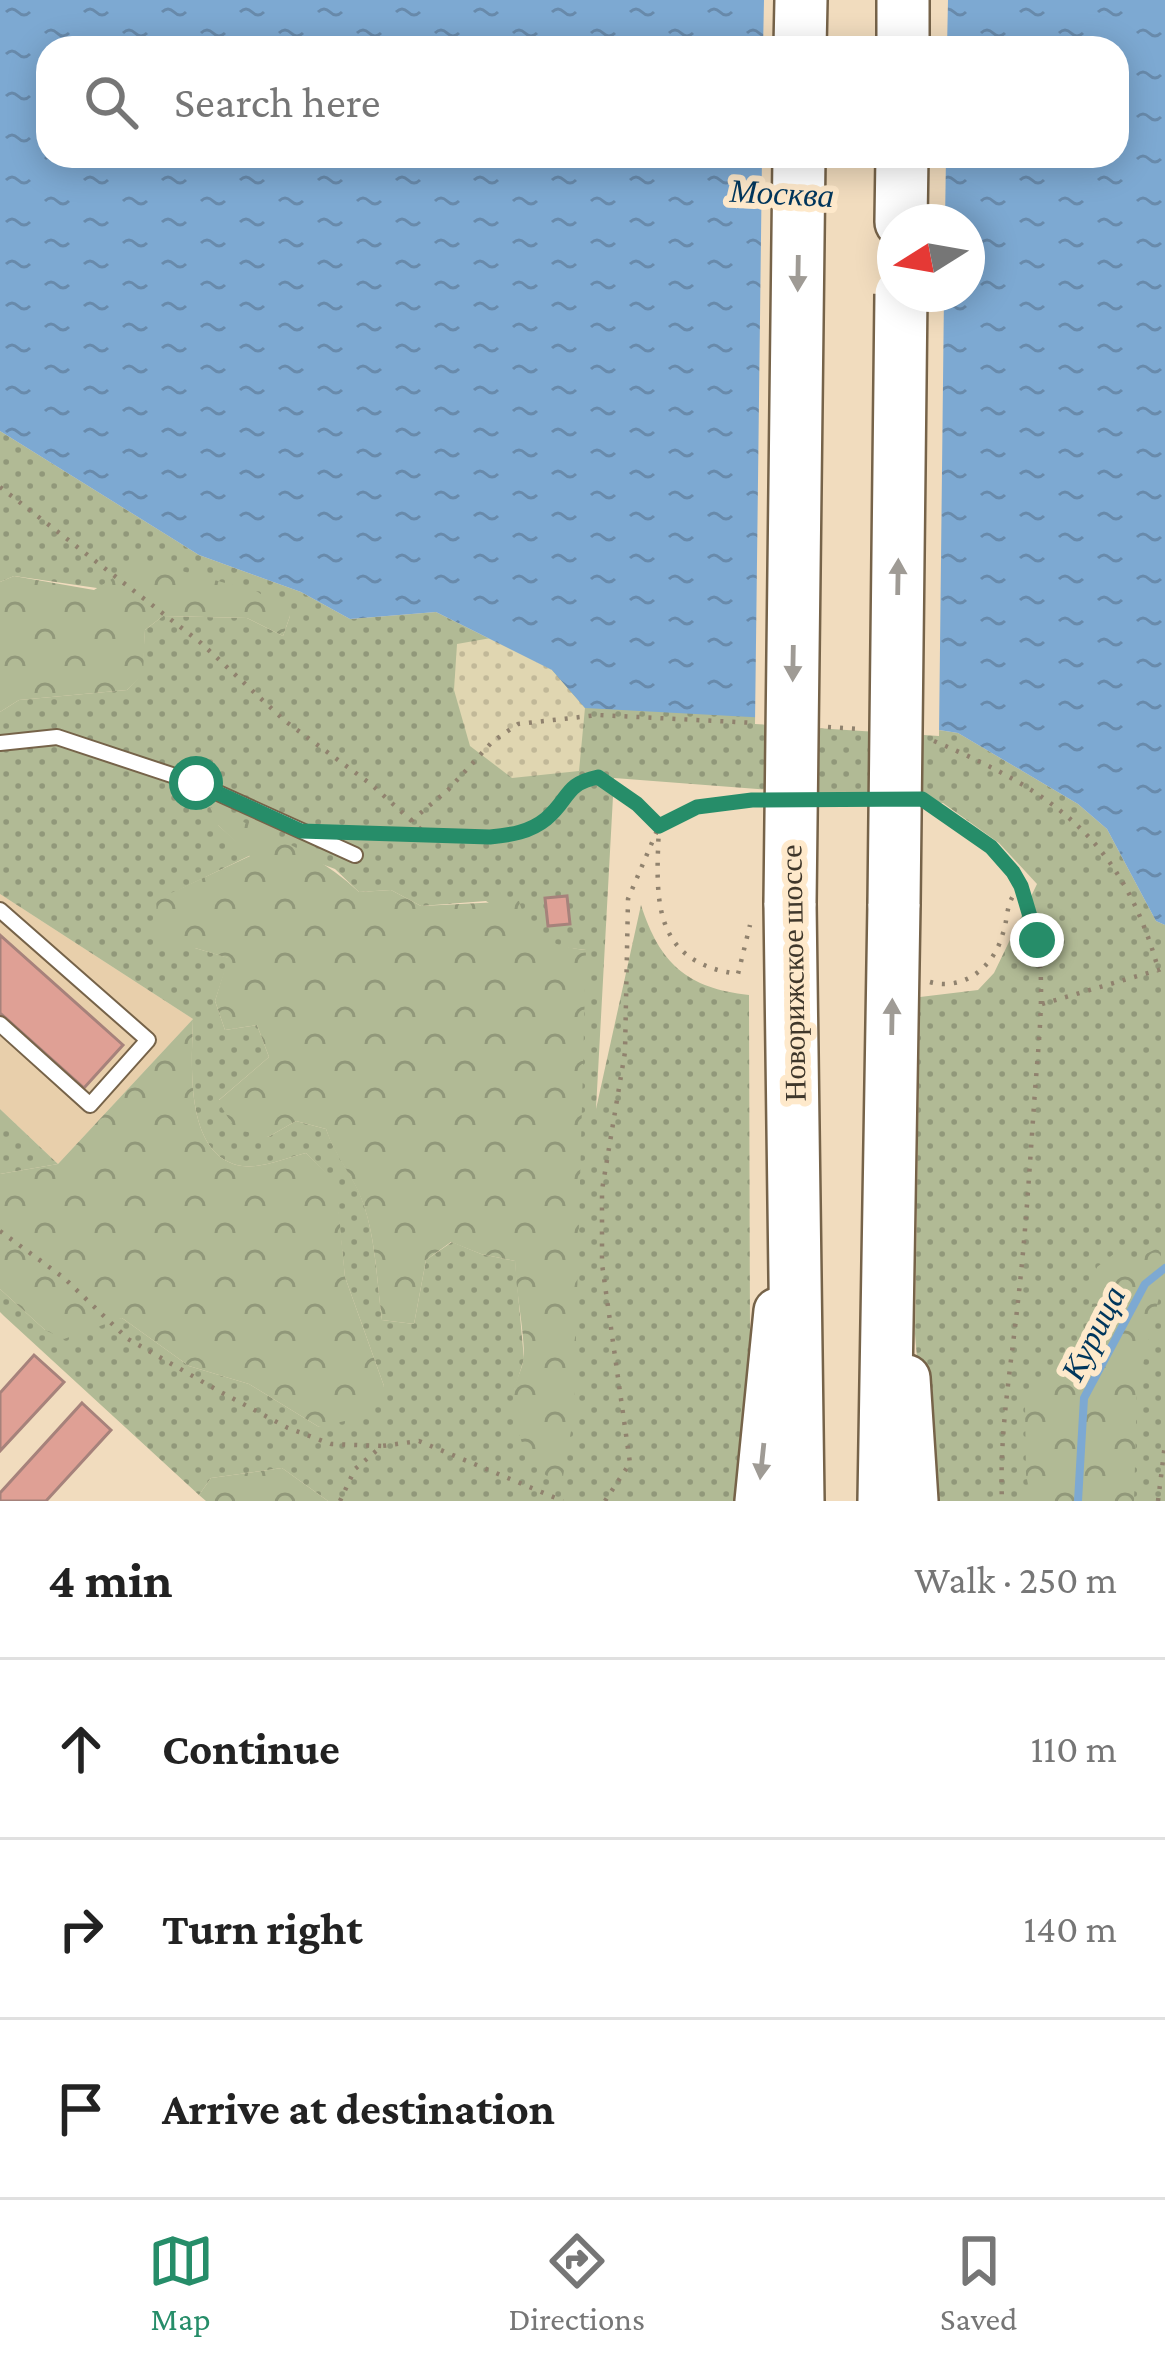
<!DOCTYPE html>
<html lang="en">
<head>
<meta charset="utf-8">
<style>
	:root { --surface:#fff; --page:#f2f2f2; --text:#222; --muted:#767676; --line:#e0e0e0; --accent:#268d69 }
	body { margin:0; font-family:"Crimson Pro",serif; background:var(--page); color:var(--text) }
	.compass { position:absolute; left:877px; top:204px; width:108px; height:108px; border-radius:50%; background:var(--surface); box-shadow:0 6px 30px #0003; rotate:259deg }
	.stop { position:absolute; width:36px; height:36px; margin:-27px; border:9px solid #268d69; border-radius:50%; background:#fff }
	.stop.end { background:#268d69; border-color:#fff; box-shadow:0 3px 12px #0008 }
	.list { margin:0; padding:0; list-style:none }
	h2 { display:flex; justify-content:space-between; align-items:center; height:156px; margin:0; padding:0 48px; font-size:51px }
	h2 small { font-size:39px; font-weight:400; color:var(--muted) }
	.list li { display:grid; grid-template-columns:78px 1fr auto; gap:36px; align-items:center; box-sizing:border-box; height:180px; padding:0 48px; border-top:3px solid var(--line) }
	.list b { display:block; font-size:45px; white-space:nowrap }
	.list em { font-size:39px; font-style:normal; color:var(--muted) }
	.icon { flex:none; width:66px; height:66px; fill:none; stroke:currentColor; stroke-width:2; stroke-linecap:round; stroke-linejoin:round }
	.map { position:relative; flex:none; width:1165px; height:1501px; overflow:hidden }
	.search { position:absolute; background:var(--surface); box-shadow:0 6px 30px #0003; left:36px; right:36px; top:36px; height:132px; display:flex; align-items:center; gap:30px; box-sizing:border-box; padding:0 42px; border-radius:36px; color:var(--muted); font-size:45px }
	.sheet { height:696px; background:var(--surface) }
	nav { display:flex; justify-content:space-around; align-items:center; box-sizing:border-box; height:168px; border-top:3px solid var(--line); background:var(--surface); font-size:33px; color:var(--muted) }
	nav a { display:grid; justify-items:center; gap:6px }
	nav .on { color:var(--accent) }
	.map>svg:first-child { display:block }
	.built { fill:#e8cfab }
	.grass { fill:url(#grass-dots); fill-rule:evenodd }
	.forest { fill:url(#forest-crowns) }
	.sand { fill:url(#sand-dots) }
	.water { fill:url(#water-ripples); fill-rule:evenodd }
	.pier { fill:#f1dcbe }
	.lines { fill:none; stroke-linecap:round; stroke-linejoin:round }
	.stream { stroke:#7da9d2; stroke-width:8 }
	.building { fill:#dfa095; stroke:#a6827b; stroke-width:3 }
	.lane-casing { stroke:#766349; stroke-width:18 }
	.primary-casing { stroke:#766349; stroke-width:50 }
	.highway-casing { stroke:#766349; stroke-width:56 }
	.path { stroke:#90826e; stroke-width:4.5; stroke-dasharray:3 9; stroke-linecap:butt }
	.lane { stroke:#fff; stroke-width:14 }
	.primary { stroke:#fff; stroke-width:45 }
	.highway { stroke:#fff; stroke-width:51 }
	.highway-bridge-casing { stroke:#766349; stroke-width:56; stroke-linecap:butt }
	.highway-bridge { stroke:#fff; stroke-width:51 }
	.oneway { fill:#9f9b95 }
	.route { stroke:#268d69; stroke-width:15 }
	.labels { text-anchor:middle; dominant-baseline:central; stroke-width:12; stroke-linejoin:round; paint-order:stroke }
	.street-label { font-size:30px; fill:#3f372b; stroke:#fee9cb }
	.water-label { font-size:33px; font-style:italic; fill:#00365c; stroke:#fee9cb }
</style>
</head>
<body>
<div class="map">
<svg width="1165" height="1501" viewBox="0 0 1165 1501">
	<defs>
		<pattern id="grass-dots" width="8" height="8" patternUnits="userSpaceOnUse" patternTransform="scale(3)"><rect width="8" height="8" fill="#b1ba95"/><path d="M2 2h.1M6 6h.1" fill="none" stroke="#91987a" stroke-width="1.8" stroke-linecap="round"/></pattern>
		<pattern id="forest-crowns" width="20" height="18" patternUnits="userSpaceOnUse" patternTransform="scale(3)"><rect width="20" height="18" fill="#b1ba95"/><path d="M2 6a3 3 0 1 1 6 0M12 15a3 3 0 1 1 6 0" fill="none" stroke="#91987a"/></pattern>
		<pattern id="sand-dots" width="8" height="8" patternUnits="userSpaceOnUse" patternTransform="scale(3)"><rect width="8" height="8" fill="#e0d6b1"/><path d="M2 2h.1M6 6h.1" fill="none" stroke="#c1b898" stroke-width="1.8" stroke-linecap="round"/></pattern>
		<pattern id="water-ripples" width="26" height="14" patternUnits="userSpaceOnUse" patternTransform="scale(3)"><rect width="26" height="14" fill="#7da9d2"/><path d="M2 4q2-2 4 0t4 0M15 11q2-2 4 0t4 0" fill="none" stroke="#688aab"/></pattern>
	</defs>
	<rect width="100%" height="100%" fill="#f1dcbe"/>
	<path class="built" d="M 0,894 L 193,1019 L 58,1164 L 0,1109 Z"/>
	<path class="grass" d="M 0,431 L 199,555 L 301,592 L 350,619 L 436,612 L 552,670 L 958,733 L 1078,804 L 1107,829 L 1156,921 L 1165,925 L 1165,1501 L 929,1501 L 915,1334 L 920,997 L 978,990 L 994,973 L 1037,884 L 999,843 L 943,803 L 614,778 L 596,1109 L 641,905 C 660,964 687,988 749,995 L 750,1340 L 744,1501 L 328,1501 L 282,1468 L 211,1478 L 199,1495 L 4,1316 L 0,1312 L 0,1289 L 45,1330 L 122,1318 L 189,1366 L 249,1384 L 319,1427 L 384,1386 L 345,1277 L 335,1183 L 306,1153 C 288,1157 261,1169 242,1166 C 183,1156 192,1062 193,1019 L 0,894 L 0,712 L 19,700 L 127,690 L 142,674 L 145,630 L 163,616 L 247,618 L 283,636 L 290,616 L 14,576 L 0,582 ZM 218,825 L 335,869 L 359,892 L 391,890 L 421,906 L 486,901 L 553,946 L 586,950 L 517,1424 L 514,1391 L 524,1359 L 515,1261 L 481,1254 L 452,1242 L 426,1260 L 414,1324 L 382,1320 C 376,1278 376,1227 357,1188 C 346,1166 335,1154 326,1129 L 296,1121 L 268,1137 L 219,1100 L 269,1057 L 257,1025 L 225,1030 L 215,1001 L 229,958 L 195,948 L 156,901 L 251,855 Z
		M 0,1109 L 58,1164 L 0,1174 Z"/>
	<path class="forest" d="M 142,560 L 258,592 L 290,616 L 283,636 L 247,618 L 163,616 L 145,630 L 143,674 L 127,690 L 19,700 L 0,712 L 0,582 L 14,576 L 94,590 Z
		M 210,807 C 263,831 316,852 359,892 L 391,890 L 421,906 L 519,901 C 529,937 551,946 586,950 L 574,1414 L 562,1482 C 527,1475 510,1423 514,1390 C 516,1378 524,1367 524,1354 C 523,1323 516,1292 515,1261 L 481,1254 L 451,1242 L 426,1260 L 414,1324 L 382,1320 C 376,1278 376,1227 357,1189 C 346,1166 335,1156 326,1129 L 296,1121 L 268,1137 L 235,1129 L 218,1101 L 269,1057 L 257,1025 L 225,1030 L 215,1001 L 228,958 L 195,948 L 159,947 L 156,900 L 250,856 L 218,825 Z
		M 193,1019 C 192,1062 183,1156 242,1166 C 261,1169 288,1157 306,1153 L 336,1183 L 345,1277 L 384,1386 L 362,1417 L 319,1427 L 249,1384 L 189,1366 L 122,1318 L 64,1339 L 45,1330 L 0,1289 L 0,1174 L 58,1164 Z
		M 1158,1248 L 1165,1272 L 1137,1389 L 1134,1501 L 1031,1501 L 1026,1474 L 1025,1404 L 1083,1332 L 1091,1313 L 1097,1267 L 1115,1253 L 1138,1258 Z
		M 282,1468 L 328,1501 L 206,1501 L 199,1495 L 211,1478 Z"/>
	<path class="sand" d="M 491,638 L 552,670 L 585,708 L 579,771 L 512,778 L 470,746 L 454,690 L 457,644 Z"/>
	<path class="water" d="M 0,0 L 1165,0 L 1165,925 L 1156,921 L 1107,829 L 1078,804 L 958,733 L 914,726 L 585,708 L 552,670 L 436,612 L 350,619 L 301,592 L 199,555 L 0,431 ZM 48,48 L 1117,48 L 1117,156 L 48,156 ZM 895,222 L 967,222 L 967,294 L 895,294 Z"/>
	<path class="pier" d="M 764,0 L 948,0 L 947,48 L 763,48 Z
		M 762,156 L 946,156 L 945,222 L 895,222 L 895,294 L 944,294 L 939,736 L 755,724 Z"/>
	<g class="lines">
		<path class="stream" d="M 1078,1501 L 1084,1398 L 1145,1284 L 1165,1268"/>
	</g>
	<path class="building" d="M 567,896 L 570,924 L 548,926 L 545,898 Z
		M 0,935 L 123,1045 L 84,1088 L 0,1013 Z
		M 34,1355 L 64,1382 L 0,1451 L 0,1393 Z
		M 82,1403 L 111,1430 L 46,1501 L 0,1501 L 0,1493 Z"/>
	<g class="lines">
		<defs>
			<path id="lane" d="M 0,743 L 57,737 L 196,783 L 355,855
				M 0,910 L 148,1040 L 90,1105 L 0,1024"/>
			<path id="primary" d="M 907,1378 L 915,1501
				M 758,1501 L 777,1311"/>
			<path id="highway" d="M 800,48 L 801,0
				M 903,48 L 903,0
				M 901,222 L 902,156
				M 790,903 L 798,1501
				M 884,1501 L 894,904"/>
		</defs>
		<use href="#lane" class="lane-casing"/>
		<use href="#primary" class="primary-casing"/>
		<use href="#highway" class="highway-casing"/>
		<path class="path" d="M 0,487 L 201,643 L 285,721 L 372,785 L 427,835
			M 828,727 L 858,729
			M 934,741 C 1054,792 1123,840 1159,972
			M 831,799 L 856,799
			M 931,806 C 962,827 1002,848 1020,883 C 1051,946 1040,1023 1035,1091 C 1030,1161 1026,1231 1018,1301 C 1011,1367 999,1434 1002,1501
			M 411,821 L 448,790 L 492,742 L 518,724 L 598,715 L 756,723
			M 361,833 C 398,834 493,845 523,831 C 559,815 561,784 598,777 L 637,804 L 659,826 C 656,897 650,962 738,974 L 750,925
			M 930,982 C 963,991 994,968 1003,933 C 1009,915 1005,903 1019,888
			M 1042,1004 L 1165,968
			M 0,1231 L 64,1278 L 128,1339 L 217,1390 L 288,1428 L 331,1444 L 382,1446
			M 340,1501 L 355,1469 L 382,1446 L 419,1441 L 563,1501
			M 605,1501 L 630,1463 L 602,1264 L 602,1190 L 625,1052 L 628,899 L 659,826 L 697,807 L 754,800
			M 1158,1501 L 1165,1444"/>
		<use href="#lane" class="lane"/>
		<use href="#primary" class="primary"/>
		<use href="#highway" class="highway"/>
		<defs>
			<path id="highway-bridge" d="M 790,903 L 799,156
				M 894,904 L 901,294"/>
		</defs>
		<use href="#highway-bridge" class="highway-bridge-casing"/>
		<use href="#highway-bridge" class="highway-bridge"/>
	</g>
	<defs><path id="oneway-solid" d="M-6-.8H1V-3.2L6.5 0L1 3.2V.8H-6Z" transform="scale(3)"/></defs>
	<g class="oneway">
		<use href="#oneway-solid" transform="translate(798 273) rotate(91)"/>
		<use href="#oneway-solid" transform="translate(898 577) rotate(-89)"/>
		<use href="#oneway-solid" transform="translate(793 663) rotate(91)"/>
		<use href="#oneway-solid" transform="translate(892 1017) rotate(-89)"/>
		<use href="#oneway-solid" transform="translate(762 1461) rotate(96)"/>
	</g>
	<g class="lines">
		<path class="route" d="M 196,783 L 301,831 L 490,837 C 511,835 530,832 546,819 C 570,799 564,784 598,777 L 637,804 L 659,826 L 697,807 L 752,800 L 922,799 L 991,847 L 1013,872 L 1021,886 L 1037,940"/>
	</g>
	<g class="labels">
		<g class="street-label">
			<text transform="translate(793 973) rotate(-91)">Новорижское шоссе</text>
		</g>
		<g class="water-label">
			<text transform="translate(782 193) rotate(3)">Москва</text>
			<text transform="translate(1093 1333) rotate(-63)">Курица</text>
		</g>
	</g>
</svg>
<svg class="compass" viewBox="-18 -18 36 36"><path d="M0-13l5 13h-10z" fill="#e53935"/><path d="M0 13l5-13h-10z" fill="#767676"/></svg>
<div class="stop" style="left:196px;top:783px"></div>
<div class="stop end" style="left:1037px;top:940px"></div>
<div class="search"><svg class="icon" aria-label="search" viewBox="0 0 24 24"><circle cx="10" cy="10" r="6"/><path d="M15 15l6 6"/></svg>Search here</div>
</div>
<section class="sheet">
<h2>4 min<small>Walk · 250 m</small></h2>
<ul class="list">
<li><svg class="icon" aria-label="ahead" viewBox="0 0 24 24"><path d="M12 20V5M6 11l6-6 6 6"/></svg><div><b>Continue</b></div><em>110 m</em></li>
<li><svg class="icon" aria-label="right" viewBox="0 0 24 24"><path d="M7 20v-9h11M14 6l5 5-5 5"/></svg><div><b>Turn right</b></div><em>140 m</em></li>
<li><svg class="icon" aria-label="arrive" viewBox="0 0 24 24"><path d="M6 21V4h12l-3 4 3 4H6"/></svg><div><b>Arrive at destination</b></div></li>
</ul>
</section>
<nav>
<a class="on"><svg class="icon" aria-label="map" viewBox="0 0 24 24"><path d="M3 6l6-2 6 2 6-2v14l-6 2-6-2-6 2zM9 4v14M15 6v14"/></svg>Map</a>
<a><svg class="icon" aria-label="directions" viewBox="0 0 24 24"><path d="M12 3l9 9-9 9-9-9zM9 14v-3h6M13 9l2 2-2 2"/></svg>Directions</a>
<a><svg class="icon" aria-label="saved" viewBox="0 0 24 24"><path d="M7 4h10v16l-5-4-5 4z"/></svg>Saved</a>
</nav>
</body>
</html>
